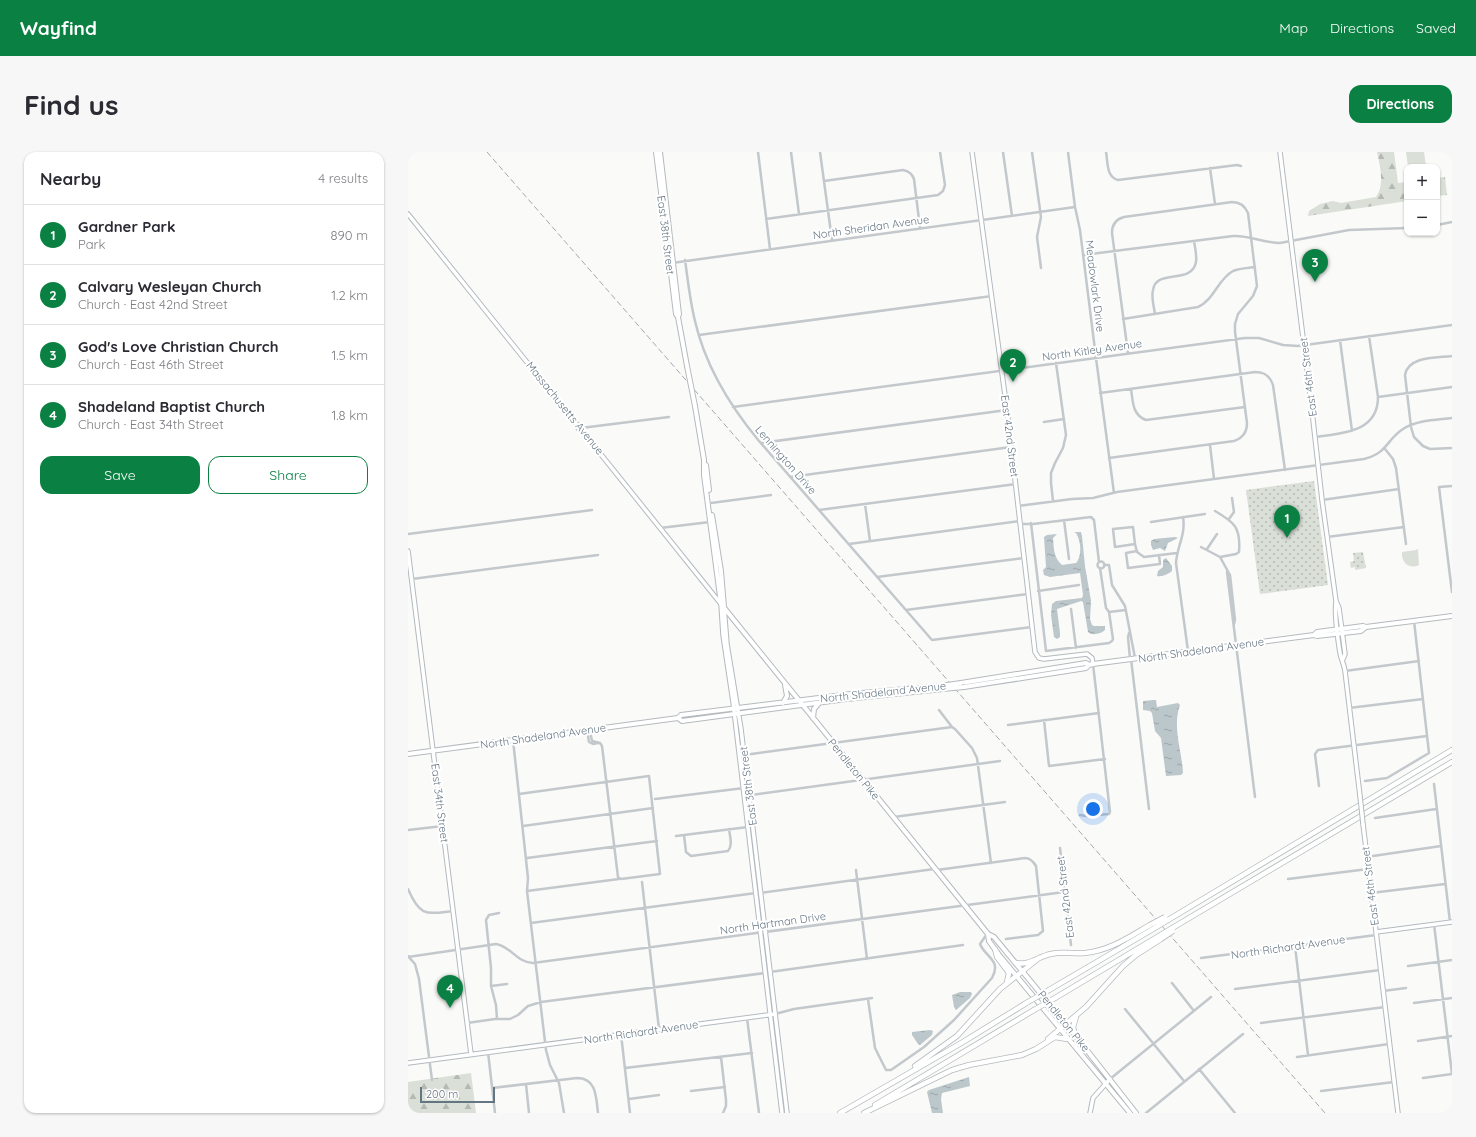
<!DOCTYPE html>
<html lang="en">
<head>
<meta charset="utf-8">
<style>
	:root { --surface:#fff; --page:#f7f7f7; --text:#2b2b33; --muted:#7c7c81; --line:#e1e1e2; --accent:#0b8043 }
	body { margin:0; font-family:Quicksand,sans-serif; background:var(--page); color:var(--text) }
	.controls { position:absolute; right:12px; top:12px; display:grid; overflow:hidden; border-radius:8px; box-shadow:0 1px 3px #0004 }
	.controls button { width:36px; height:36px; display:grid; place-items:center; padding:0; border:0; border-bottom:1px solid var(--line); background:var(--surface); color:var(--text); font:20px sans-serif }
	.scale { position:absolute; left:12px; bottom:10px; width:75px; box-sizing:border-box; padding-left:4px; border:2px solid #657683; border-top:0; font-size:11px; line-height:14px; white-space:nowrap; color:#657683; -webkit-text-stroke:3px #fff; paint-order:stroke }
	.you { position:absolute; left:685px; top:657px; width:14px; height:14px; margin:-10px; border:3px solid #fff; border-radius:50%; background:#1a73e8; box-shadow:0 0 0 6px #1a73e833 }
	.badge { display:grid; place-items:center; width:26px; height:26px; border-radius:50%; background:var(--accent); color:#fff; font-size:13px; font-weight:700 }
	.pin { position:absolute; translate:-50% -33px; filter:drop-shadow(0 1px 2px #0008) }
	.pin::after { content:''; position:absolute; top:21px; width:14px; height:12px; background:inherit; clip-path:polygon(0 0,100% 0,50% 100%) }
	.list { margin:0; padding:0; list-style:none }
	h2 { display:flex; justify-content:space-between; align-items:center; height:52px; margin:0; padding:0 16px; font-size:17px }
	h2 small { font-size:13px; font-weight:400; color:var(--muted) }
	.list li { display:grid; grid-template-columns:26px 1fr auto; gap:12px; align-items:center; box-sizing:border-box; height:60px; padding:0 16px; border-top:1px solid var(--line) }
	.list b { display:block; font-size:15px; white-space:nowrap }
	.list p { margin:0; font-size:13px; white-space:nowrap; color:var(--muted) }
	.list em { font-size:13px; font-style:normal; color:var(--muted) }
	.actions { display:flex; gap:8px; padding:12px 16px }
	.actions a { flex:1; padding:9px 0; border:1px solid var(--accent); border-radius:12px; text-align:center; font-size:14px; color:var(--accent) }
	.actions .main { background:var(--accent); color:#fff }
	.map { position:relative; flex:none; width:1044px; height:961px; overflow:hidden; border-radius:12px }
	header { display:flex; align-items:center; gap:24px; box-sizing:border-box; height:56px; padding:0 20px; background:var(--accent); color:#fff }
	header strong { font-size:19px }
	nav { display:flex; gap:22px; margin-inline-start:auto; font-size:14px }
	.intro { display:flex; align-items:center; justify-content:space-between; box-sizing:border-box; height:96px; padding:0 24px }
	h1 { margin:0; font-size:28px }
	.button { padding:10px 18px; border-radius:12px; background:var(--accent); color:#fff; font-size:14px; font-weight:700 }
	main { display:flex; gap:24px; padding:0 24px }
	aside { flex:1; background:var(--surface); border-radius:12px; box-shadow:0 1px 3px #0004 }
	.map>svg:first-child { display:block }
	.green { fill:url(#green-dots) }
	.forest { fill:url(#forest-firs) }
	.pitch { fill:#dadfd7 }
	.water { fill:url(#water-ripples) }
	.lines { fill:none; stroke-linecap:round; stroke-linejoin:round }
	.secondary-casing { stroke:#b3babf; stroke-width:5.5 }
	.primary-casing { stroke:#b5babe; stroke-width:6 }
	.highway-casing { stroke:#b4b9bd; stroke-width:6 }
	.street { stroke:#c3c8cc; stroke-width:2.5 }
	.secondary { stroke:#fff; stroke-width:3.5 }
	.primary { stroke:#fff; stroke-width:4 }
	.highway { stroke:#fff; stroke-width:4.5 }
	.rail { stroke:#a2aab0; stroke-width:1; stroke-dasharray:6 3; stroke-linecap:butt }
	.secondary-bridge-casing { stroke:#b3babf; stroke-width:5.5; stroke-linecap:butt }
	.primary-bridge-casing { stroke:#b5babe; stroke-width:6; stroke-linecap:butt }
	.highway-bridge-casing { stroke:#b4b9bd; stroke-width:6; stroke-linecap:butt }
	.secondary-bridge { stroke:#fff; stroke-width:3.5 }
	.primary-bridge { stroke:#fff; stroke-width:4 }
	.highway-bridge { stroke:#fff; stroke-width:4.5 }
	.labels { text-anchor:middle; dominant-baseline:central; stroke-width:4; stroke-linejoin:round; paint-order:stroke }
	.street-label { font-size:11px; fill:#657683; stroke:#fff }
</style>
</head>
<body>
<header>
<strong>Wayfind</strong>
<nav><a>Map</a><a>Directions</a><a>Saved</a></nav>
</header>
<div class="intro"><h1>Find us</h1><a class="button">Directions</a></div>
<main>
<aside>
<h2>Nearby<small>4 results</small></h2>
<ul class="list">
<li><span class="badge">1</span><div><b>Gardner Park</b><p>Park</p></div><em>890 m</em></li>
<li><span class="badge">2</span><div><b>Calvary Wesleyan Church</b><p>Church · East 42nd Street</p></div><em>1.2 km</em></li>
<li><span class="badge">3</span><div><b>God's Love Christian Church</b><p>Church · East 46th Street</p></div><em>1.5 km</em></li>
<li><span class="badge">4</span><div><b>Shadeland Baptist Church</b><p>Church · East 34th Street</p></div><em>1.8 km</em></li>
</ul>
<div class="actions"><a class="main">Save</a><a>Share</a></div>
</aside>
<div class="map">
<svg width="1044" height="961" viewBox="0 0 1044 961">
	<defs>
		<pattern id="green-dots" width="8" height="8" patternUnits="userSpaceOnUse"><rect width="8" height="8" fill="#dadfd7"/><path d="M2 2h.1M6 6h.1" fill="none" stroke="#b4b9b4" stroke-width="1.8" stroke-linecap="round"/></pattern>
		<pattern id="forest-firs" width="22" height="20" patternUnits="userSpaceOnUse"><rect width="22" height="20" fill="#dadfd7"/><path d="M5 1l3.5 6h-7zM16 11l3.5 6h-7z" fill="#b4b9b4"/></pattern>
		<pattern id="water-ripples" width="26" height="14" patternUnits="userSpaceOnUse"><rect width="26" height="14" fill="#bbc7cb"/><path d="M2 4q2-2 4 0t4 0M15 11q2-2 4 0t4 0" fill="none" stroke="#9ca6aa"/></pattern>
	</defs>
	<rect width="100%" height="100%" fill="#fafaf8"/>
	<path class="green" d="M 906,329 L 920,433 L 852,442 L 838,338 Z
		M 955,400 L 958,416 L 947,418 L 947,415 L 943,416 L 942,410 L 946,409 L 945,401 Z"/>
	<path class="forest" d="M 969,0 L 986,0 L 990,31 L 999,30 L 999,49 L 900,64 L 901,59 L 912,52 L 925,49 L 933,51 L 968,45 C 977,33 972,14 969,0 Z
		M 1037,25 L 1039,43 L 1029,44 L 1029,26 Z
		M 63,921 L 68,961 L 0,961 L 0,930 Z"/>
	<path class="pitch" d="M 998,0 L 1016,0 L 1018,14 L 1000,15 Z
		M 1009,397 L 1010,398 L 1011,413 C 1001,418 993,410 994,400 L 1008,398 Z"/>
	<path class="water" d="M 666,380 L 673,380 L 674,384 L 677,414 L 683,449 L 682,467 L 684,473 L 686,474 L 697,474 L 697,478 C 693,482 684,484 680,480 L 675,450 L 673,449 L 649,457 L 652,481 L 652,485 L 649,487 L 646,485 L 643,463 L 644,452 L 648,449 L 674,446 L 675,443 L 672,421 L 642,425 L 636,423 L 635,418 L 638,415 L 636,385 L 639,383 L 649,382 L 645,386 C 646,396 645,405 654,413 L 668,411 L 669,410 C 674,402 673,389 668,381 Z
		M 767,385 L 770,386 L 760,391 L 757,399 L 752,396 L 745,398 L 743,393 L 743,389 L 746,387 Z
		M 758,406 L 764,414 L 764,419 C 760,422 755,425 749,424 L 750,419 L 755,415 L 755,408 Z
		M 745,548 L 748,548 L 749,555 C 756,554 763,552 770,551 L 772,553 C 764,575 774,599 775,621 L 773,623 L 758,624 L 753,586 L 747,579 L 744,561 L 742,559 L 735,558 L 735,549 Z
		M 552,840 L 563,840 L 564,842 L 562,846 L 548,858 L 546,855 L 544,843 Z
		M 522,878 L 525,879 L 524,883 L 512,893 L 510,892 L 504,883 L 504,880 Z
		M 561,925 L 562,934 L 534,941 L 533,947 L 535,961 L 524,961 L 519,940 L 521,938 Z"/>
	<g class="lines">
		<defs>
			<path id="secondary" d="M 564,0 L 599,258 L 627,500 L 631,506 L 636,507 L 679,502 L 684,506 L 685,512
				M 872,0 L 903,250 L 914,348 L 928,449 L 931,456 L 937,502 L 935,507
				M 0,62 L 313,452 L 315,483 L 325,550 L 374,961
				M 0,399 L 63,902
				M 928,450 C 926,462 930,488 932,501 C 933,507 936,512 937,519 L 952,644
				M 316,455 L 319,492 L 333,577 L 379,961
				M 955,672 L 990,961
				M 968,780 L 1044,770
				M 0,911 L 367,862
				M 682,961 L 685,946 L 702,927"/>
			<path id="primary" d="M 248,0 L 268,162 L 270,165 L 279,214
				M 252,0 L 271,162 L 270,165
				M 287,254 L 296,308 L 296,323 L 313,452 L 580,782 L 586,785 L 667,883 L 728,961
				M 298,313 L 301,338
				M 304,363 L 313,419 L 316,455
				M 906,483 L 909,484 L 953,479 L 958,475 L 1044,464
				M 553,531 L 678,511 L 681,513
				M 556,535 L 678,516 L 681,513 L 685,512 L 906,483 L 909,480 L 955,474 L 958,475
				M 375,551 L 379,544 L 377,533
				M 270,566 L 274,569 L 438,547 L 535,537
				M 405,566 L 406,557 L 411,551
				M 0,602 L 270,566 L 273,563 L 443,542 L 532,534
				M 580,782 L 581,789 L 591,803 L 722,961"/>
			<path id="highway" d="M 760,768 L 1044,598
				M 766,775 L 1044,610
				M 587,797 L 589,805 L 601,821 L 599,830
				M 608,811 C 621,814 631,804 643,802 C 654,799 666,802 677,801 C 701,799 721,785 742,773
				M 641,838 L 745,777
				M 647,846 L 751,784
				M 667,883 L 665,875 L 668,865
				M 640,887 L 678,855 L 715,814 L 728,803 L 753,787
				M 507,914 L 549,884 L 592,837 L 631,806
				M 467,953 L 626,858
				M 432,961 L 555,890 L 620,850
				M 456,961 L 544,918 L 561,913 L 614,903 L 628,897 L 647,885 L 659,887"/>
		</defs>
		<use href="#secondary" class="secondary-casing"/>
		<use href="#primary" class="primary-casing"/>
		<use href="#highway" class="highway-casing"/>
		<path class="street" d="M 350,0 L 362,97
			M 383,0 L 391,62
			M 412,0 L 424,88
			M 595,0 L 604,64
			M 624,0 L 633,65 L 629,85 L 633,116
			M 660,0 L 667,55 L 672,78 L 688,206 L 706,341
			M 698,0 C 700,10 698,25 710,28 L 829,13 L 833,14
			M 802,16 L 807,52
			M 416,29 L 495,18 C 500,19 504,21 506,27 L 512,76
			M 358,67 L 530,43 L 535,39 L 537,33 L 532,0
			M 1029,73 L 1044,70
			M 675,103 L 825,84 C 841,83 856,91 872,91 L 941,78 L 999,76
			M 277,108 C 280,129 282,149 287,169 C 297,213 322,254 351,289 L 524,488 L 624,475
			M 264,111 L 667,55
			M 747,162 C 746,155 743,145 745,138 C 748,116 784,133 788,110 C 789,104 787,95 786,89
			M 715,167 L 790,155 C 806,148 810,127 825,119 C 832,116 840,116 847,115
			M 291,183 L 584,144
			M 932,188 L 944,279
			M 1044,204 C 1028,206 1000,204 997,223 L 1003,275 L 1006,285 L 1015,294 L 1022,297 L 1044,296
			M 723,237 C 725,249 724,263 738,268 L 837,255
			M 692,241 L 847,220 C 857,220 862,224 865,233 L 877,318
			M 970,245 L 1044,235
			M 325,255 L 837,186 L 851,186 L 875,193 L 890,194 L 1044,173
			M 636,270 L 656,267
			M 169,278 L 173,276 L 261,265
			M 907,285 C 933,281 970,281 970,245 L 961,184
			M 353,291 L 599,258
			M 802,293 L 806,327
			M 977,297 L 985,307 L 988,316 L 998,392
			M 701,306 L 826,289 C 835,286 839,280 839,271 L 827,180 L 827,172 L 830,162 L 845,144 L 849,134 L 840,61 C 837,54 832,50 824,50 L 716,65 C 708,67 704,72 704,81 L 720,201
			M 382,325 L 603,295
			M 1044,334 L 1031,335 L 1044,440
			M 914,348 L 991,337
			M 645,349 L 643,331 L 643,321 L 647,311 L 655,296 L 658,283 L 648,211
			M 303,351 L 363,343
			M 457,352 L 462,389
			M 610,354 L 664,347 L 685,346 L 709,340 L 956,307 C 980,301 978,288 995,277 C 1009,268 1028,268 1044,266
			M 411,358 L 608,332
			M 775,365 C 778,383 769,394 768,411 L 780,499
			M 821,367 L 826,360 L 824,346
			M 656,368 L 661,407
			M 743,370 L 797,362
			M 623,371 L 638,499 L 701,491 L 704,489 L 705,487 L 701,460 L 698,456 L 692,416
			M 612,372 L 625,372 L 683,365 L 686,368 L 691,410
			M 725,375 L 727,392 L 707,395 L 705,377 Z
			M 252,376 L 302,370
			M 0,382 L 184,358
			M 919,385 L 996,375
			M 441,392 L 612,369
			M 727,392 L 729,400 L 736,405 L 769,401
			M 793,395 L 812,405 L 828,402 L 831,400 C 833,375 826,370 807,359
			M 799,397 L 809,382
			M 729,399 L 718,401 L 720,416 L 752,412 L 751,403
			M 812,405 L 822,423 L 827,468 L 826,472
			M689.5 413a3.5 3.5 0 1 1 7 0a3.5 3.5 0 1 1-7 0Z
			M 696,413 L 701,413 L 704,433 L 717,454 L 727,506
			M 819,420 L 847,645
			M 469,425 L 616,406
			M 4,427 L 190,403
			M 630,439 L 671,433
			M 663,457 L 668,496
			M 498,458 L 620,442
			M 701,460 L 718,458
			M 721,481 L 720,485 L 722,507
			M 723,507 L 741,657
			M 937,519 L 1011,509
			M 941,556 L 1015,547
			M 531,558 L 544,575 L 547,577 L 564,596 L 569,606 L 583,711
			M 636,568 L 641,614 L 697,607
			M 600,573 L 691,561
			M 181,578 L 180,584 L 181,590 L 185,592 L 190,591
			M 105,588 L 120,726 L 119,739 L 138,898 L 142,913 L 151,931 L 156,961
			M 336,603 L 544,575
			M 957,629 L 979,626 L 1021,601 L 1006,469
			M 1026,632 L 1042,770
			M 911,634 L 907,602 L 910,598 L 1019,584
			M 111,642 C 154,636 198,630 241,624 L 252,722 L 213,727 L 210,725 L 194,594 L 192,591 L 184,589 L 183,584 L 181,582
			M 336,644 L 592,609
			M 247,647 L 336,636
			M 672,663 L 678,664 L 701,662 L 702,660 L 685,512
			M 486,665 L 597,650
			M 967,666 L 1028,657
			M 115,674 L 245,656
			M 0,678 L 35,674
			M 276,683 L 278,700 L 283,704 L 320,699 C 325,693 322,685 321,677
			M 268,684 L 340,675
			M 652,696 L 663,793
			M 965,704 L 1033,694
			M 119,706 L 249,689
			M 448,718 L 459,807
			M 529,718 L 617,706 C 622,706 625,709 628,714 L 635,779 L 630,783 L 598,787
			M 880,727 L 960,717
			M 234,730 L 251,877
			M 0,737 C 12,765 18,762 45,759
			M 119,739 L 211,727
			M 353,741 L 526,717
			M 963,741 L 1037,732
			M 123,771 L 348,741
			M 1026,772 L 1044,922
			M 887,794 L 900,903
			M 0,804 L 7,812 L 11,827 L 24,928
			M 0,805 L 88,792 C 102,794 110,811 125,811 L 656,740
			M 793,806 L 968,783
			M 1000,814 L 1044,808
			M 362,820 L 555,793
			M 764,831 L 786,859
			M 83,834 L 99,832
			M 827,837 L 972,818
			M 975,839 L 998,836
			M 460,847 L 467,896 L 478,918 L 483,918 L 516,895 L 546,868 L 584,826 C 594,808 577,805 572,792 L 579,782
			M 1006,851 L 1044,846
			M 717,857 L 776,929
			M 367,862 L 386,857 L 464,846
			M 339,866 L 351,961
			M 89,867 L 88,853 L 83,834 L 83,816 L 78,768 L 81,763 L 91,761
			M 59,871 L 87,867 L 102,867 L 110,863 L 120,854 L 133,850 L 357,821
			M 853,871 L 977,855
			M 213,882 L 222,961
			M 1010,889 L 1044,884
			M 80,900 L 87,961
			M 313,905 L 318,948 L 318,954 L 315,961
			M 889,905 L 981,892
			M 217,916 L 344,901
			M 791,917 L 827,961
			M 1015,926 L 1044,922
			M 702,927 L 803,845
			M 118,932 L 121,961
			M 84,936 L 169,926 C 189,926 188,946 190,961
			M 283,939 L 317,935
			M 913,939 L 986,930
			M 221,947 L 251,943
			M 738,961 L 835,882
			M 1038,961 L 1044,960"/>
		<use href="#secondary" class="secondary"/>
		<use href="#primary" class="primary"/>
		<use href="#highway" class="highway"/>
		<path class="rail" d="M 79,0 L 917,961"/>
		<defs>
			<path id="secondary-bridge" d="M 952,644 L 955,672"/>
			<path id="primary-bridge" d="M 279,214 L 287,254
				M 532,534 L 553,531
				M 535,537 L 556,535"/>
			<path id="highway-bridge" d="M 742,773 L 757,765
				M 745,777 L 760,768
				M 751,784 L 766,775
				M 753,787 L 765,779
				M 620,850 L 641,838
				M 626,858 L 647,846"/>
		</defs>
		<use href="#secondary-bridge" class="secondary-bridge-casing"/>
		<use href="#primary-bridge" class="primary-bridge-casing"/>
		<use href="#highway-bridge" class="highway-bridge-casing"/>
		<use href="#secondary-bridge" class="secondary-bridge"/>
		<use href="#primary-bridge" class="primary-bridge"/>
		<use href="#highway-bridge" class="highway-bridge"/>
	</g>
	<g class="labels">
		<g class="street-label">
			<text transform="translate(463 75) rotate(-8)">North Sheridan Avenue</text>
			<text transform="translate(258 83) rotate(83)">East 38th Street</text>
			<text transform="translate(687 134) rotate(83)">Meadowlark Drive</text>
			<text transform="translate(684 198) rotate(-8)">North Kitley Avenue</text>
			<text transform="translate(900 225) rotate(-97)">East 46th Street</text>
			<text transform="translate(157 256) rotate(51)">Massachusetts Avenue</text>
			<text transform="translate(602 284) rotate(83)">East 42nd Street</text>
			<text transform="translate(378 308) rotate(49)">Lennington Drive</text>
			<text transform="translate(793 498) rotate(-8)">North Shadeland Avenue</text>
			<text transform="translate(475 540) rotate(-6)">North Shadeland Avenue</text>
			<text transform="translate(135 584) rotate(-8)">North Shadeland Avenue</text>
			<text transform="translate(446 617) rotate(51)">Pendleton Pike</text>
			<text transform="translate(340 634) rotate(-97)">East 38th Street</text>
			<text transform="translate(32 651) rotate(83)">East 34th Street</text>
			<text transform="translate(962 734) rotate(-97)">East 46th Street</text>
			<text transform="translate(657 745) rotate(-97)">East 42nd Street</text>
			<text transform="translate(365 771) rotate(-8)">North Hartman Drive</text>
			<text transform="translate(880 795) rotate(-8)">North Richardt Avenue</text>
			<text transform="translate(656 869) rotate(51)">Pendleton Pike</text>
			<text transform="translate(233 880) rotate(-8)">North Richardt Avenue</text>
		</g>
	</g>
</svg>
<div class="controls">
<button>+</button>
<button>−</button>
</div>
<div class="scale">200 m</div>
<div class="you"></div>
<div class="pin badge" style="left:879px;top:386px">1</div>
<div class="pin badge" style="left:605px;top:230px">2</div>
<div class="pin badge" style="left:907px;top:130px">3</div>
<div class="pin badge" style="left:42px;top:856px">4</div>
</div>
</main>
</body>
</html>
